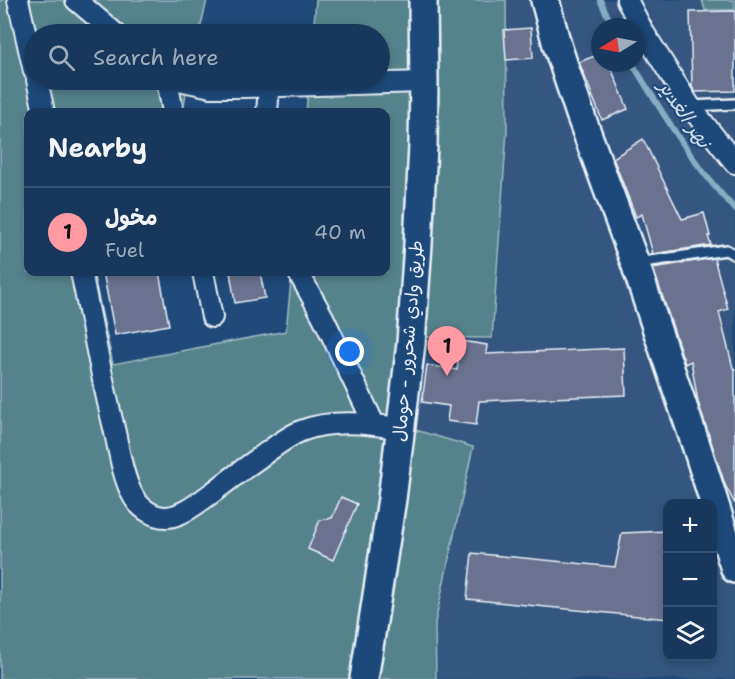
<!DOCTYPE html>
<html lang="en">
<head>
<meta charset="utf-8">
<style>
	:root { --surface:#17385c; --page:#244365; --text:#f1f3f6; --muted:#9eacbb; --line:#365272; --accent:#ff9aa2 }
	body { margin:0; font-family:"Shantell Sans","Playpen Sans Arabic",sans-serif; background:var(--page); color:var(--text) }
	.controls { position:absolute; right:18px; bottom:18px; display:grid; overflow:hidden; border-radius:12px; box-shadow:0 3px 9px #0003 }
	.controls button { width:54px; height:54px; display:grid; place-items:center; padding:0; border:0; border-bottom:2px solid var(--line); background:var(--surface); color:var(--text); font:30px sans-serif }
	.compass { position:absolute; left:591px; top:18px; width:54px; height:54px; border-radius:50%; background:var(--surface); box-shadow:0 3px 9px #0003; rotate:260deg }
	.you { position:absolute; left:350px; top:352px; width:21px; height:21px; margin:-15px; border:4px solid #fff; border-radius:50%; background:#1a73e8; box-shadow:0 0 0 9px #1a73e833 }
	.badge { display:grid; place-items:center; width:39px; height:39px; border-radius:50%; background:var(--accent); color:#111; font-size:20px; font-weight:700 }
	.pin { position:absolute; translate:-50% -50px; filter:drop-shadow(0 2px 3px #0008) }
	.pin::after { content:''; position:absolute; top:32px; width:21px; height:18px; background:inherit; clip-path:polygon(0 0,100% 0,50% 100%) }
	.list { margin:0; padding:0; list-style:none }
	h2 { display:flex; justify-content:space-between; align-items:center; height:78px; margin:0; padding:0 24px; font-size:26px }
	h2 small { font-size:20px; font-weight:400; color:var(--muted) }
	.list li { display:grid; grid-template-columns:39px 1fr auto; gap:18px; align-items:center; box-sizing:border-box; height:90px; padding:0 24px; border-top:2px solid var(--line) }
	.list b { display:block; font-size:22px; white-space:nowrap }
	.list p { margin:0; font-size:20px; white-space:nowrap; color:var(--muted) }
	.list em { font-size:20px; font-style:normal; color:var(--muted) }
	.icon { flex:none; width:33px; height:33px; fill:none; stroke:currentColor; stroke-width:2; stroke-linecap:round; stroke-linejoin:round }
	.map { position:relative; flex:none; width:735px; height:679px; overflow:hidden }
	.search { position:absolute; background:var(--surface); box-shadow:0 3px 9px #0003; left:24px; top:24px; width:366px; height:66px; display:flex; align-items:center; gap:15px; box-sizing:border-box; padding:0 21px; border-radius:33px; color:var(--muted); font-size:22px }
	.panel { position:absolute; background:var(--surface); box-shadow:0 3px 9px #0003; left:24px; top:108px; width:366px; height:168px; border-radius:12px }
	.map>svg:first-child { display:block }
	.built { fill:#365680; fill-rule:evenodd }
	.green { fill:#54838c; stroke:#9ebac2; stroke-width:1.5 }
	.lines { fill:none; stroke-linecap:round; stroke-linejoin:round }
	.stream { stroke:#87acc3; stroke-width:6 }
	.building { fill:#6b728f; stroke:#e8f1f8; stroke-width:1.5 }
	.lane-casing { stroke:#e8f1f8; stroke-width:14 }
	.street-casing { stroke:#e8f1f8; stroke-width:24 }
	.secondary-casing { stroke:#e8f1f8; stroke-width:32 }
	.lane { stroke:#1f4a7a; stroke-width:9 }
	.street { stroke:#1f4a7a; stroke-width:20 }
	.secondary { stroke:#1f4a7a; stroke-width:27 }
	.labels { text-anchor:middle; dominant-baseline:central; stroke-width:4.5; stroke-linejoin:round; paint-order:stroke }
	.street-label { font-size:18px; fill:#e8f1f8; stroke:#1f4a7a }
	.water-label { font-size:20px; font-style:italic; fill:#d0e0eb; stroke:#1f4a7a }
</style>
</head>
<body>
<div class="map">
<svg width="735" height="679" viewBox="0 0 735 679">
	<rect width="100%" height="100%" fill="#1f4a7a"/>
	<filter id="ink" filterUnits="userSpaceOnUse"><feTurbulence type="fractalNoise" baseFrequency=".0167" numOctaves="2"/><feDisplacementMap in="SourceGraphic" scale="12" xChannelSelector="R" yChannelSelector="G"/><feConvolveMatrix kernelMatrix="1 2 1 2 8 2 1 2 1" color-interpolation-filters="sRGB"/></filter>
	<g filter="url(#ink)">
		<path class="built" d="M 506,0 L 702,0 L 706,10 L 735,10 L 735,679 L 436,679 L 435,623 L 412,429 L 423,337 L 491,338 L 507,130 ZM 600,27 L 636,27 L 636,63 L 600,63 ZM 668,504 L 712,504 L 712,656 L 668,656 Z"/>
		<path class="green" d="M 0,0 L 207,0 L 199,34 L 34,34 L 34,80 L 188,80 L 183,112 L 28,112 L 28,272 L 93,272 L 113,364 L 286,331 L 292,272 L 386,272 L 386,112 L 306,112 L 309,80 L 380,80 L 380,34 L 313,34 L 316,0 L 506,0 L 507,130 L 492,338 L 423,337 L 412,429 L 473,447 L 435,623 L 436,679 L 0,679 Z
			M 702,0 L 735,0 L 735,10 L 705,10 Z"/>
		<g class="lines">
			<path class="stream" d="M 600,0 L 613,27
				M 632,63 C 663,113 694,167 735,209"/>
		</g>
		<path class="building" d="M 735,11 L 735,91 L 695,92 L 692,87 L 690,12 Z
			M 531,28 L 533,58 L 506,60 L 504,30 Z
			M 600,54 L 600,63 L 609,63 L 628,109 L 602,120 L 579,62 Z
			M 643,139 L 682,219 L 704,213 L 710,236 L 708,236 L 711,245 L 653,254 L 642,214 L 636,217 L 613,158 Z
			M 714,258 L 728,309 L 719,312 L 733,368 L 735,369 L 735,504 L 725,485 L 698,402 L 691,361 L 685,364 L 653,268 Z
			M 103,272 L 159,272 L 169,325 L 115,335 Z
			M 230,272 L 260,272 L 265,298 L 235,303 Z
			M 461,341 L 487,345 L 486,354 L 624,348 L 626,395 L 479,401 L 476,425 L 447,421 L 449,406 L 422,402 L 427,365 L 457,370 Z
			M 341,497 L 357,504 L 333,560 L 308,549 L 320,520 L 332,518 Z
			M 668,531 L 668,619 L 467,599 L 472,553 L 615,567 L 622,533 Z"/>
		<g class="lines">
			<defs>
				<path id="lane" d="M 690,106 L 735,104
					M 637,263 L 719,251 L 726,250 L 735,255"/>
				<path id="street" d="M 18,0 L 34,71
					M 76,0 L 116,34
					M 627,0 L 643,31 L 690,106 L 735,163
					M 37,80 L 44,112
					M 167,80 L 173,112
					M 179,80 L 211,87 L 245,87 L 424,82
					M 267,112 L 269,88
					M 81,272 C 92,324 101,376 114,428 C 119,450 122,474 132,494 C 138,507 153,518 168,517 C 184,515 199,502 212,493 C 228,481 243,469 259,458 C 273,448 286,437 301,431 C 331,419 370,423 401,429
					M 203,272 L 212,317
					M 298,272 L 323,317 L 374,424"/>
				<path id="secondary" d="M 545,0 L 557,45 L 580,114 L 635,263 L 661,342 L 697,448 L 735,569
					M 364,679 L 392,499 L 411,343 L 418,244 L 423,146 L 424,82 L 423,0"/>
			</defs>
			<use href="#lane" class="lane-casing"/>
			<use href="#street" class="street-casing"/>
			<use href="#secondary" class="secondary-casing"/>
			<use href="#lane" class="lane"/>
			<use href="#street" class="street"/>
			<use href="#secondary" class="secondary"/>
		</g>
	</g>
	<g class="labels">
		<g class="street-label">
			<text transform="translate(408 341) rotate(-85)">طريق وادي شحرور - حومال</text>
		</g>
		<g class="water-label">
			<text transform="translate(685 114) rotate(56)">نهر الغدير</text>
		</g>
	</g>
</svg>
<div class="controls">
<button>+</button>
<button>−</button>
<button><svg class="icon" aria-label="layers" viewBox="0 0 24 24"><path d="M12 4l9 5-9 5-9-5zM3 14l9 5 9-5"/></svg></button>
</div>
<svg class="compass" viewBox="-18 -18 36 36"><path d="M0-13l5 13h-10z" fill="#e53935"/><path d="M0 13l5-13h-10z" fill="#9eacbb"/></svg>
<div class="you"></div>
<div class="pin badge" style="left:447px;top:376px">1</div>
<div class="search"><svg class="icon" aria-label="search" viewBox="0 0 24 24"><circle cx="10" cy="10" r="6"/><path d="M15 15l6 6"/></svg>Search here</div>
<section class="panel">
<h2>Nearby<small></small></h2>
<ul class="list">
<li><span class="badge">1</span><div><b>مخول</b><p>Fuel</p></div><em>40 m</em></li>
</ul>
</section>
</div>
</body>
</html>
